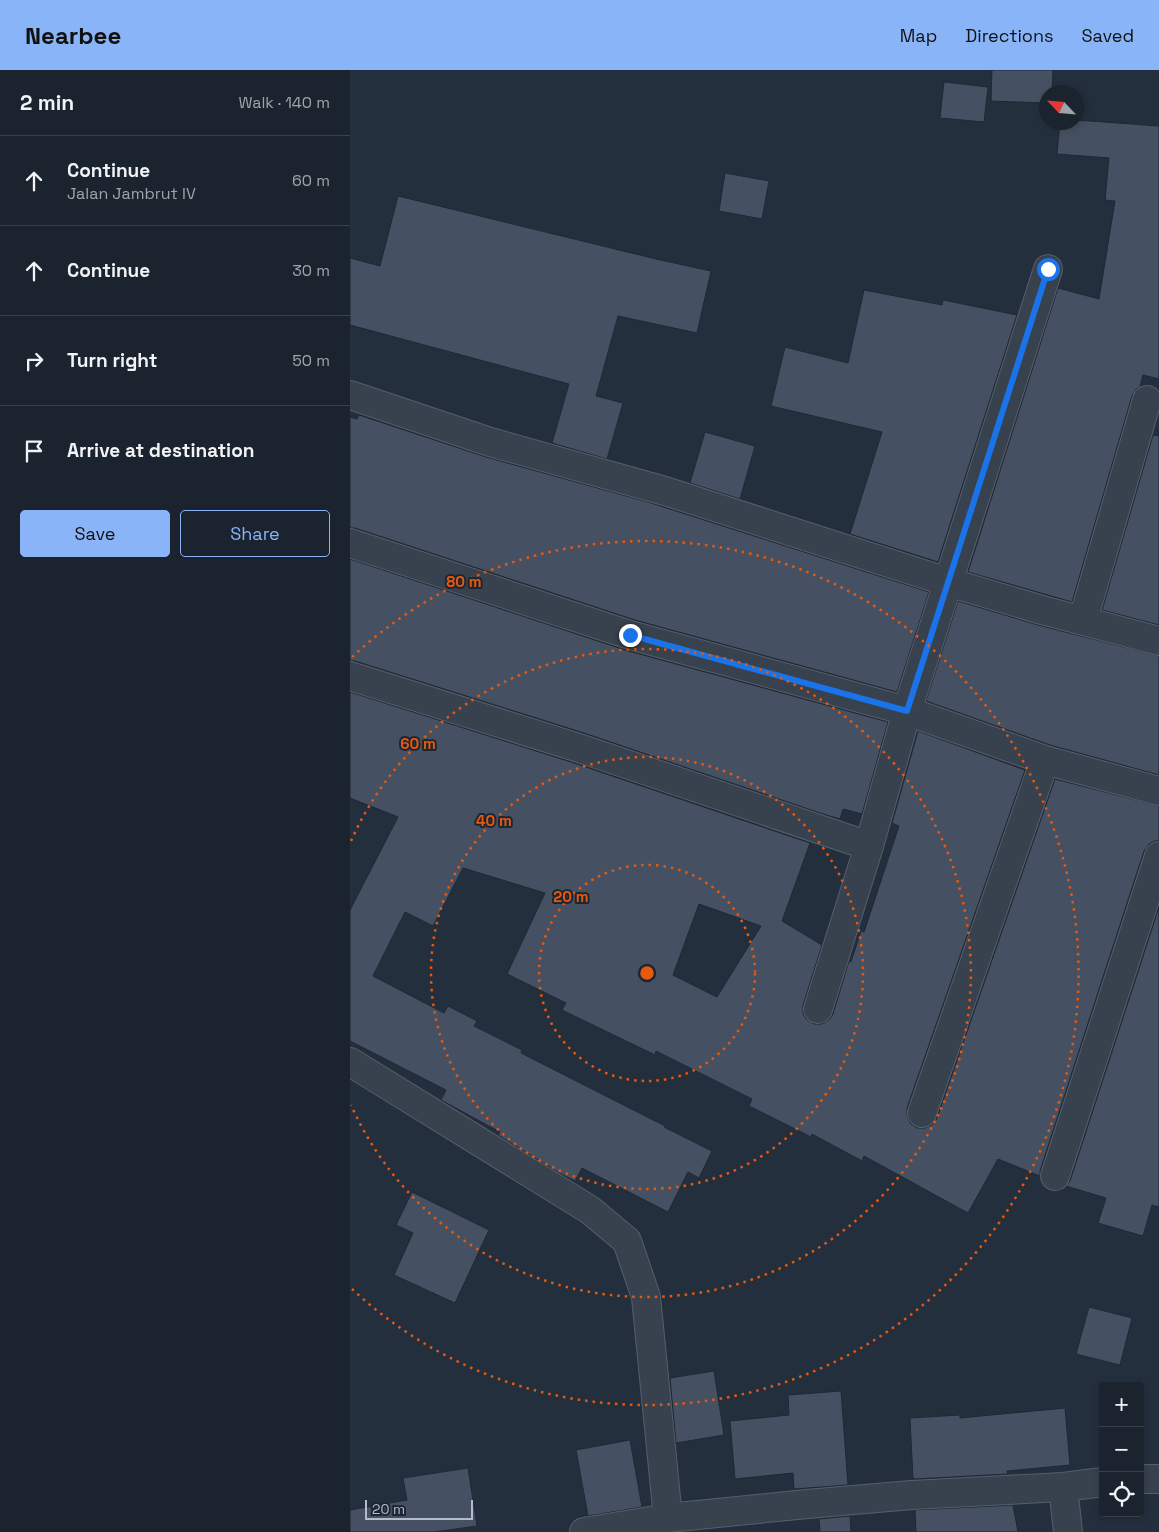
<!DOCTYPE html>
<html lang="en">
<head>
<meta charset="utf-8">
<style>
	:root { --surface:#1b232e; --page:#282f3a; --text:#f1f3f6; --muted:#a0a4aa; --line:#39404a; --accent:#8ab4f8 }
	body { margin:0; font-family:"Space Grotesk",sans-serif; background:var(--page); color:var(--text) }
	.controls { position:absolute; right:15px; bottom:15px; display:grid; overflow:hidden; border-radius:5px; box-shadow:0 2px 8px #0003 }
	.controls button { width:45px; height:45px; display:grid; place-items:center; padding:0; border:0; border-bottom:1px solid var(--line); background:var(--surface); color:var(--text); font:25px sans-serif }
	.compass { position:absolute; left:689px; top:15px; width:45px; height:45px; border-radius:50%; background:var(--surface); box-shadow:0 2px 8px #0003; rotate:296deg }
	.scale { position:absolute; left:15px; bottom:12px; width:108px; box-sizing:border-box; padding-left:5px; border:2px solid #b4bcc9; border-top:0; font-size:14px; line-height:18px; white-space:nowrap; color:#b4bcc9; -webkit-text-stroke:4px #1d2633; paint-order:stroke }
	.stop { position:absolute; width:15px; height:15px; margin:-11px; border:4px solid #1a73e8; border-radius:50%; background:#fff }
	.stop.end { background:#1a73e8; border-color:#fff; box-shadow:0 1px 5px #0008 }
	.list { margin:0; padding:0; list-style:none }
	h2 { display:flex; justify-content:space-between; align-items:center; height:65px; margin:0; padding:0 20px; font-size:21px }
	h2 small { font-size:16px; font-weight:400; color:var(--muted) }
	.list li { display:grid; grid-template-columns:32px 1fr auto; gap:15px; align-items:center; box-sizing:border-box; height:90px; padding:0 20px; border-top:1px solid var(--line) }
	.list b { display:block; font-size:19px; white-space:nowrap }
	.list p { margin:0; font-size:16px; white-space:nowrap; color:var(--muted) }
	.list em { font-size:16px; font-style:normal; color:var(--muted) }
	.actions { display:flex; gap:10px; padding:15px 20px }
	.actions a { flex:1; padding:11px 0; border:1px solid var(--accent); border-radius:5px; text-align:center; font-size:18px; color:var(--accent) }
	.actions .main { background:var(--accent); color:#111 }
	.icon { flex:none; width:28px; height:28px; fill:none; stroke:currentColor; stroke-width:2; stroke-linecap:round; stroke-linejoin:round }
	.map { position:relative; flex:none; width:809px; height:1462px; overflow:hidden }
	header { display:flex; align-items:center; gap:30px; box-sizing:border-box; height:70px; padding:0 25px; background:var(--accent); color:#111 }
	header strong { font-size:24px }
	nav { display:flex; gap:28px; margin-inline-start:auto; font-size:18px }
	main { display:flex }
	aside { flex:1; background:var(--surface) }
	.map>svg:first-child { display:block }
	.building { fill:#455162; stroke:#1f2835; fill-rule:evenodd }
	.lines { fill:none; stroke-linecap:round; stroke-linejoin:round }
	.minor-casing { stroke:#565f6c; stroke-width:30 }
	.minor { stroke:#38414e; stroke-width:28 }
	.route { stroke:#1a73e8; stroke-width:6 }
	.ring { fill:none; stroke:#e8590c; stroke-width:2.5; stroke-dasharray:2.5 5 }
	.centre { fill:#e8590c; stroke:#1d2633; stroke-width:2.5 }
	.ring-label { font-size:15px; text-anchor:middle; font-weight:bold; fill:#e8590c; stroke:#1d2633; stroke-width:4; stroke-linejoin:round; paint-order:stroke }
</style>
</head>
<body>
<header>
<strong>Nearbee</strong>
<nav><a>Map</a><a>Directions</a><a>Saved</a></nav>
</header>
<main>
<aside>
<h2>2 min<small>Walk · 140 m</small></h2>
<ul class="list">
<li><svg class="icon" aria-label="ahead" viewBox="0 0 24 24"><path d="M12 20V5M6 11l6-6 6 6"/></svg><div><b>Continue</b><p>Jalan Jambrut IV</p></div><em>60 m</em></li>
<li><svg class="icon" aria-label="ahead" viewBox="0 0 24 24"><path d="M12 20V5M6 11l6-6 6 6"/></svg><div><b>Continue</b></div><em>30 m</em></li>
<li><svg class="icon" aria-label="right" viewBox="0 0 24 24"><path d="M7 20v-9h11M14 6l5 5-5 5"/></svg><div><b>Turn right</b></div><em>50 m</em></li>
<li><svg class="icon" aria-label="arrive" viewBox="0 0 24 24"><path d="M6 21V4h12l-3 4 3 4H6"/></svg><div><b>Arrive at destination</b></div></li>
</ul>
<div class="actions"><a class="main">Save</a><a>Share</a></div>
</aside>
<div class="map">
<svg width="809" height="1462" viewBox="0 0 809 1462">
	<rect width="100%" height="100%" fill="#242f3e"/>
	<path class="building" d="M 642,0 L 703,0 L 702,22 L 696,22 L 696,33 L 641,31 Z
		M 594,12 L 638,17 L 634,52 L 590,48 Z
		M 726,50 L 809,56 L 809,309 L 793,305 L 790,317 L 786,319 L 782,326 L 722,532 L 618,502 L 708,218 L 749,229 L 765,131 L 755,130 L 759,88 L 707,84 L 710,52 L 726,52 Z
		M 375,103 L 419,111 L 412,149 L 369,141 Z
		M 48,126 L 306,189 L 361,201 L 347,263 L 268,246 L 246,326 L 273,333 L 257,389 L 202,373 L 219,314 L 0,255 L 0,188 L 30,196 Z
		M 514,220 L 592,235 L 593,230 L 667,245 L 588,492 L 500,464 L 532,362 L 421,336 L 435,277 L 498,293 Z
		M 9,345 L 136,387 L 298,432 L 579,522 L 547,622 L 285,550 L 5,458 L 0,458 L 0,347 L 7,349 Z
		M 355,362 L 405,376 L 390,429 L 340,413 Z
		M 803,365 L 809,366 L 809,555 L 752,540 Z
		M 0,489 L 275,580 L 538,652 L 512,744 L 493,739 L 490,749 L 473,744 L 234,663 L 5,591 L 0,591 Z
		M 608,531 L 688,555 L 809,586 L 809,705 L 700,675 L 576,631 Z
		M 0,622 L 224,693 L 460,773 L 432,851 L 472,875 L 453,935 L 453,943 L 456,949 L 464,954 L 472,954 L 479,950 L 483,944 L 499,891 L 501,892 L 511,861 L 514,862 L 549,756 L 542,753 L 568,661 L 675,700 L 557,1038 L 557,1045 L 560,1053 L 567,1058 L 575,1058 L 582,1055 L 587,1048 L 705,709 L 809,736 L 809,771 L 805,771 L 799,774 L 794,781 L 690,1101 L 690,1106 L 648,1089 L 618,1143 L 514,1086 L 512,1091 L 462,1064 L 461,1067 L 399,1036 L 402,1029 L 306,981 L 305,985 L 212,940 L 216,933 L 157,904 L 195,823 L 113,798 L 83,856 L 55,842 L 23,906 L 94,943 L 98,936 L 127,951 L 124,956 L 172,980 L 171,983 L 315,1056 L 314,1057 L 362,1081 L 349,1108 L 338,1102 L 318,1142 L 232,1098 L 225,1111 L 209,1103 L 148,1065 L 150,1062 L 91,1030 L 96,1020 L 0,971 L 0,840 L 48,747 L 0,728 ZM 349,834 L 411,856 L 367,927 L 323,905 Z
		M 809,837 L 809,1137 L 802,1135 L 793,1166 L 748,1153 L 756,1128 L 716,1116 L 720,1111 Z
		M 62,1122 L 139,1160 L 105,1233 L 44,1205 L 63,1163 L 46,1155 Z
		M 739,1237 L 782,1248 L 770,1295 L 726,1284 Z
		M 364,1301 L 374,1365 L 326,1373 L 320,1308 Z
		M 491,1321 L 498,1415 L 444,1419 L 443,1403 L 385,1409 L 380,1351 L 439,1345 L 438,1325 Z
		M 715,1338 L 720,1395 L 657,1401 L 658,1404 L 563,1409 L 560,1348 L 610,1345 L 610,1348 Z
		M 280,1370 L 292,1437 L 238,1446 L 226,1380 Z
		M 118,1398 L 127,1456 L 84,1462 L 0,1462 L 0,1440 L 57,1430 L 53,1408 Z
		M 663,1435 L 668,1462 L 566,1462 L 565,1440 Z
		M 500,1446 L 501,1462 L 470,1462 L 469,1449 Z"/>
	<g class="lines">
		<defs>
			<path id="minor" d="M 0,325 L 140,372 L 315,421 L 598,512 L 692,540 L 809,571
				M 0,473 L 280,565 L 557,641 L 695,690 L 809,721
				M 733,550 L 797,330
				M 0,606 L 229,678 L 519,776 L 557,641 L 698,199
				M 468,939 L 519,776
				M 0,992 L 240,1140 L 277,1171 L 296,1227 L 318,1448
				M 572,1043 L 695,690
				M 705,1106 L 809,786
				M 790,1409 L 809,1409
				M 713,1417 L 718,1462
				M 234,1462 L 318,1448 L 457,1434 L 562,1425 L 713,1417 L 753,1412"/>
		</defs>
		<use href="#minor" class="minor-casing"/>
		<use href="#minor" class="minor"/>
	</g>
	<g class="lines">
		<path class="route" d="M 280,565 L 557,641 L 698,199"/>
	</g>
	<g class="ring">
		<circle cx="297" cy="903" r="108"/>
		<circle cx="297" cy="903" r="216"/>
		<path d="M1 771A324 324 0 1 1 1 1035"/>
		<path d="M2 587A432 432 0 1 1 2 1219"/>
	</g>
	<circle cx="297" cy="903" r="8" class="centre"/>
	<g class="ring-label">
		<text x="114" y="517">80 m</text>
		<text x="68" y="679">60 m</text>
		<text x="144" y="756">40 m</text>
		<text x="221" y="832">20 m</text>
	</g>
</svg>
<div class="controls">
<button>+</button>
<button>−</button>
<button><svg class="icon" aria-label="locate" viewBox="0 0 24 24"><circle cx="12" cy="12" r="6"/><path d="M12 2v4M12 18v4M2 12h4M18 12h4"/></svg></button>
</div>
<svg class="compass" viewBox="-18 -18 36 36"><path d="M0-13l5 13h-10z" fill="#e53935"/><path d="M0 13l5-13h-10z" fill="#a0a4aa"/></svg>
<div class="scale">20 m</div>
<div class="stop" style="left:698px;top:199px"></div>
<div class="stop end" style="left:280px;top:565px"></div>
</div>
</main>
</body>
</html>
